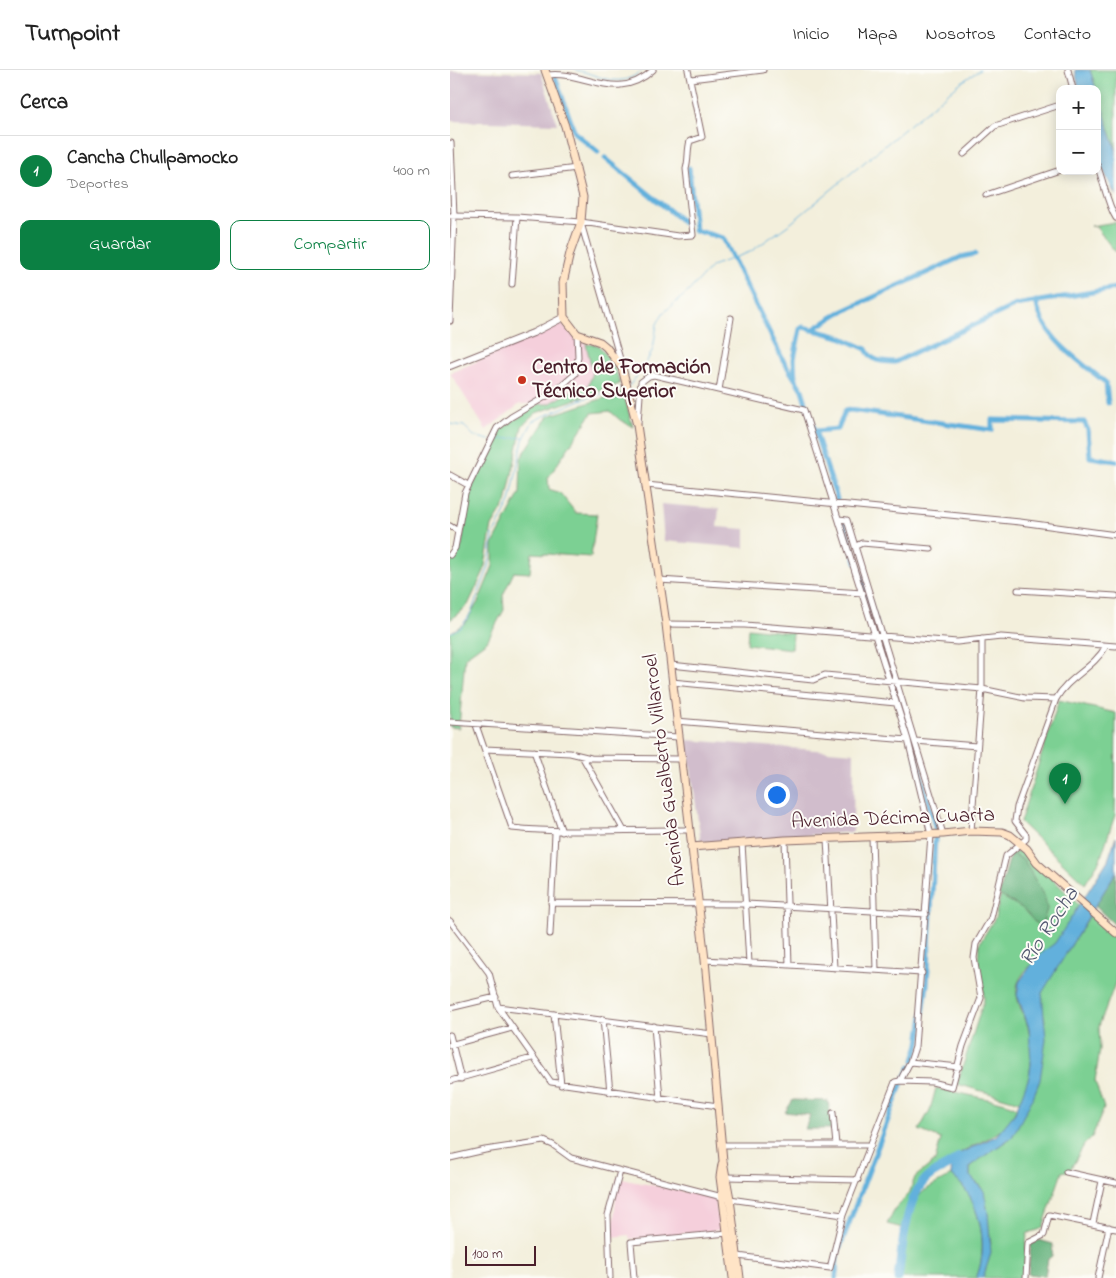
<!DOCTYPE html>
<html lang="es">
<head>
<meta charset="utf-8">
<style>
	:root { --surface:#fff; --page:#f6f6f6; --text:#222; --muted:#767676; --line:#e0e0e0; --accent:#0b8043 }
	body { margin:0; font-family:"Indie Flower",sans-serif; background:var(--page); color:var(--text) }
	.controls { position:absolute; right:15px; top:15px; display:grid; overflow:hidden; border-radius:10px; box-shadow:0 2px 12px #0003 }
	.controls button { width:45px; height:45px; display:grid; place-items:center; padding:0; border:0; border-bottom:1px solid var(--line); background:var(--surface); color:var(--text); font:25px sans-serif }
	.scale { position:absolute; left:15px; bottom:12px; width:71px; box-sizing:border-box; padding-left:5px; border:2px solid #4a1f2b; border-top:0; font-size:14px; line-height:18px; white-space:nowrap; color:#4a1f2b; -webkit-text-stroke:4px #fdfcf7; paint-order:stroke }
	.you { position:absolute; left:326px; top:724px; width:18px; height:18px; margin:-12px; border:4px solid #fff; border-radius:50%; background:#1a73e8; box-shadow:0 0 0 8px #1a73e833 }
	.badge { display:grid; place-items:center; width:32px; height:32px; border-radius:50%; background:var(--accent); color:#fff; font-size:16px; font-weight:700 }
	.pin { position:absolute; translate:-50% -41px; filter:drop-shadow(0 1px 2px #0008) }
	.pin::after { content:''; position:absolute; top:26px; width:18px; height:15px; background:inherit; clip-path:polygon(0 0,100% 0,50% 100%) }
	.list { margin:0; padding:0; list-style:none }
	h2 { display:flex; justify-content:space-between; align-items:center; height:65px; margin:0; padding:0 20px; font-size:21px }
	h2 small { font-size:16px; font-weight:400; color:var(--muted) }
	.list li { display:grid; grid-template-columns:32px 1fr auto; gap:15px; align-items:center; box-sizing:border-box; height:70px; padding:0 20px; border-top:1px solid var(--line) }
	.list b { display:block; font-size:19px; white-space:nowrap }
	.list p { margin:0; font-size:16px; white-space:nowrap; color:var(--muted) }
	.list em { font-size:16px; font-style:normal; color:var(--muted) }
	.actions { display:flex; gap:10px; padding:15px 20px }
	.actions a { flex:1; padding:11px 0; border:1px solid var(--accent); border-radius:10px; text-align:center; font-size:18px; color:var(--accent) }
	.actions .main { background:var(--accent); color:#fff }
	.map { position:relative; flex:none; width:666px; height:1208px; overflow:hidden }
	header { display:flex; align-items:center; gap:30px; box-sizing:border-box; height:70px; padding:0 25px; background:var(--surface); border-bottom:1px solid var(--line) }
	header strong { font-size:24px }
	nav { display:flex; gap:28px; margin-inline-start:auto; font-size:18px }
	main { display:flex }
	aside { flex:1; background:var(--surface) }
	.map>svg:first-child { display:block }
	.built { fill:#f5cfdb }
	.industrial { fill:#d1bdcc }
	.green { fill:#7cd093; stroke:#63785f }
	.forest { fill:#65b27d; stroke:#586854 }
	.water { fill:#62b0dc; stroke:#566884 }
	.lines { fill:none; stroke-linecap:round; stroke-linejoin:round }
	.stream { stroke:#62b0dc; stroke-width:1 }
	.canal { stroke:#62b0dc; stroke-width:5 }
	.river { stroke:#62b0dc; stroke-width:9 }
	.minor-casing { stroke:#856869; stroke-width:7 }
	.tertiary-casing { stroke:#856869; stroke-width:8 }
	.secondary-casing { stroke:#856869; stroke-width:9 }
	.minor { stroke:#fff; stroke-width:5 }
	.tertiary { stroke:#fff; stroke-width:6 }
	.secondary { stroke:#ffe4c6; stroke-width:7 }
	.poi-dot { fill:#c8321e; stroke:#fdfcf7; stroke-width:2 }
	.labels { text-anchor:middle; dominant-baseline:central; stroke-width:4; stroke-linejoin:round; paint-order:stroke }
	.poi-label { font-size:21px; font-weight:bold; fill:#4a1f2b; stroke:#fdfcf7; text-anchor:start }
	.street-label { font-size:21px; fill:#4a1f2b; stroke:#fdfcf7 }
	.water-label { font-size:22px; font-style:italic; fill:#545972; stroke:#fdfcf7 }
</style>
</head>
<body>
<header>
<strong>Turnpoint</strong>
<nav><a>Inicio</a><a>Mapa</a><a>Nosotros</a><a>Contacto</a></nav>
</header>
<main>
<aside>
<h2>Cerca<small></small></h2>
<ul class="list">
<li><span class="badge">1</span><div><b>Cancha Chullpamocko</b><p>Deportes</p></div><em>400 m</em></li>
</ul>
<div class="actions"><a class="main">Guardar</a><a>Compartir</a></div>
</aside>
<div class="map">
<svg width="666" height="1208" viewBox="0 0 666 1208">
	<rect width="100%" height="100%" fill="#fdfcf7"/>
	<filter id="ink" filterUnits="userSpaceOnUse"><feTurbulence type="fractalNoise" baseFrequency=".02" numOctaves="2"/><feDisplacementMap in="SourceGraphic" scale="10" xChannelSelector="R" yChannelSelector="G"/><feConvolveMatrix kernelMatrix="1 2 1 2 8 2 1 2 1" color-interpolation-filters="sRGB"/></filter>
	<filter id="wash" filterUnits="userSpaceOnUse"><feTurbulence type="fractalNoise" baseFrequency=".0096" numOctaves="4" result="noise"/><feDisplacementMap in="SourceGraphic" scale="20" xChannelSelector="R" yChannelSelector="G"/><feGaussianBlur stdDeviation="1.12" result="paint"/><feColorMatrix in="noise" values="0 0 0 0 0 0 0 0 0 0 0 0 0 0 0 0 0 1.4 0 .05"/><feComposite in="paint" operator="in"/></filter>
	<g filter="url(#wash)">
		<rect width="100%" height="100%" fill="#f3efdc"/>
		<path class="built" d="M 113,254 L 123,266 L 136,274 L 143,303 L 138,316 L 129,317 L 99,334 L 70,334 L 36,360 L 0,303 Z
			M 167,1108 L 265,1128 L 270,1160 L 180,1169 L 179,1165 L 163,1167 Z"/>
		<path class="industrial" d="M 0,1 L 91,3 L 107,54 L 0,51 Z
			M 211,434 L 269,439 L 267,457 L 295,459 L 295,478 L 214,471 Z
			M 237,670 L 404,683 L 403,762 L 251,772 Z"/>
		<path class="green" d="M 640,0 L 666,0 L 666,80 Z
			M 665,152 L 666,153 L 666,183 L 646,157 L 641,156 Z
			M 136,274 L 148,275 C 158,287 167,299 170,314 L 86,343 L 72,356 L 56,433 L 42,456 L 34,501 L 18,535 L 0,550 L 0,495 L 12,475 L 19,423 L 51,359 L 89,334 L 99,334 L 129,317 L 138,316 L 143,303 Z
			M 173,322 L 183,357 L 170,350 L 160,341 L 142,343 L 98,408 L 99,419 L 110,423 L 126,443 L 147,444 L 141,487 L 82,483 L 80,503 L 64,502 L 53,525 L 54,540 L 37,571 L 15,587 L 9,658 L 0,657 L 0,563 L 15,553 L 28,532 L 43,496 L 43,474 L 70,423 L 71,388 L 98,346 Z
			M 298,558 L 343,563 L 342,579 L 297,574 Z
			M 609,630 L 666,643 L 665,745 L 650,790 L 635,814 L 570,752 Z
			M 574,781 L 629,835 C 622,847 614,864 604,874 C 594,883 573,899 568,913 C 563,928 574,943 578,957 C 585,983 581,1009 570,1032 L 507,1014 L 534,930 L 533,914 L 528,895 L 529,874 L 545,848 L 561,783 Z
			M 641,844 L 666,867 L 666,911 L 649,956 L 650,979 L 645,1011 L 654,1038 L 642,1067 L 634,1075 L 620,1100 L 612,1102 L 593,1157 C 588,1162 582,1160 577,1164 L 573,1208 L 533,1208 L 541,1173 L 537,1149 L 538,1143 L 531,1117 L 520,1106 L 520,1096 L 562,1067 L 571,1049 L 595,950 L 591,934 L 591,923 Z
			M 486,1018 L 556,1033 L 567,1038 C 552,1068 536,1067 510,1083 C 507,1085 506,1089 502,1091 C 491,1099 480,1096 470,1111 C 460,1125 457,1142 453,1158 L 437,1154 L 447,1136 L 459,1124 L 465,1107 L 485,1091 L 491,1069 L 469,1060 L 480,1040 Z
			M 501,1105 C 504,1108 507,1110 510,1113 C 531,1136 539,1180 526,1208 L 449,1208 C 453,1187 456,1135 474,1121 C 482,1115 493,1111 501,1105 Z"/>
		<path class="forest" d="M 561,783 L 574,790 L 595,828 L 597,839 L 591,859 L 572,838 L 549,825 Z
			M 666,802 L 666,856 L 645,836 Z
			M 343,1030 L 378,1031 L 383,1059 L 355,1059 L 360,1045 L 335,1042 Z
			M 589,1170 L 603,1174 L 602,1186 L 598,1189 L 595,1206 L 578,1204 L 581,1174 Z"/>
		<path class="water" d="M 625,0 L 640,0 L 646,19 L 629,19 Z
			M 647,21 L 666,80 L 666,126 L 647,88 Z
			M 666,767 L 666,802 L 592,923 L 596,969 L 590,1010 L 582,1030 L 562,1067 L 520,1096 L 520,1106 L 534,1121 L 538,1143 L 541,1183 L 533,1208 L 526,1208 C 539,1180 531,1136 510,1113 C 507,1110 504,1108 501,1105 L 502,1091 L 508,1084 L 546,1066 L 565,1043 L 579,1007 L 581,994 L 579,958 L 567,925 L 569,912 L 588,886 L 605,873 L 658,790 Z"/>
		<g class="lines">
			<path class="stream" d="M 126,0 C 153,6 169,20 193,0
				M 179,316 L 194,297 L 203,279 L 207,254 L 213,243 L 238,222 L 262,196 L 300,182 L 341,153 L 510,13 L 530,0
				M 0,354 L 14,356 L 24,366 L 39,370
				M 43,370 L 74,367
				M 0,563 L 11,557 L 21,543 L 39,496 L 43,465 L 60,432 L 73,370 L 83,351 L 130,330 L 175,317"/>
			<path class="canal" d="M 105,7 L 125,63 L 148,82
				M 155,88 L 236,154
				M 239,98 L 245,161
				M 244,160 L 273,168 L 333,290 L 352,320 L 358,339
				M 586,231 C 592,268 629,290 656,313 L 658,333
				M 362,260 L 389,243 L 511,187 L 525,184
				M 345,309 L 344,289 L 350,259 L 353,257 L 390,267 L 416,279 C 423,293 431,291 445,292 L 566,235 L 666,218
				M 360,345 L 387,429
				M 365,361 L 388,359 L 395,341 L 400,340 L 542,360 L 542,350 L 634,352 L 638,360 L 640,387 L 666,391
				M 394,453 L 406,492
				M 409,500 L 427,556
				M 464,677 L 486,761
				M 464,990 L 469,974 L 477,915 L 485,769
				M 455,1008 L 461,996
				M 386,1208 L 387,1185 L 451,1015"/>
			<path class="river" d="M 448,1208 C 452,1181 455,1132 474,1111 C 484,1099 499,1098 509,1087"/>
		</g>
	</g>
	<g filter="url(#ink)">
		<g class="lines">
			<defs>
				<path id="minor" d="M 618,0 L 623,19
					M 97,5 C 135,0 166,34 203,0
					M 241,9 L 313,0
					M 514,84 L 545,56 L 610,35
					M 647,95 C 654,112 657,134 666,148
					M 62,106 L 127,98
					M 536,125 L 610,100
					M 0,146 L 67,147 L 131,152 L 228,166 L 243,165 L 236,99 C 239,89 237,80 240,71 L 252,67 L 238,0
					M 131,153 L 172,296
					M 62,214 L 67,147
					M 0,251 L 4,146 L 1,73
					M 269,320 L 281,248
					M 188,353 L 191,312 L 199,306 L 204,305 L 354,340 L 458,670 L 481,765 L 465,977 L 460,992 L 450,1011 L 445,1012 L 393,1145 L 380,1198 L 288,1186
					M 0,405 L 18,415
					M 196,415 L 570,452 L 666,465
					M 389,449 L 397,450 L 493,764
					M 0,456 L 8,461
					M 406,476 L 412,473 L 481,479
					M 0,485 L 5,478 L 15,423 L 47,358 L 61,347 L 107,320 L 125,304 L 128,287 L 127,264
					M 209,510 L 413,523
					M 568,520 L 666,526
					M 216,554 L 295,555 L 507,572 L 551,567 L 666,576
					M 221,595 L 363,610 L 375,605 L 532,619 L 575,628 L 606,629
					M 222,612 L 446,633
					M 226,651 L 458,670
					M 0,652 L 228,667
					M 26,655 L 62,758 C 121,764 179,759 239,760
					M 465,671 L 527,676
					M 35,679 L 120,683 L 141,688 L 230,689
					M 84,681 L 112,762
					M 132,686 L 173,759
					M 521,761 L 532,619 L 532,569
					M 422,767 L 426,900
					M 377,769 L 384,898
					M 335,770 L 339,895
					M 292,773 L 299,893
					M 101,833 L 296,834 L 476,844
					M 0,851 L 39,903 L 48,937 L 101,1012 L 268,1036
					M 100,864 L 105,763
					M 255,890 L 472,903
					M 48,937 L 262,964
					M 0,938 L 46,927
					M 104,944 L 111,1015
					M 153,949 L 160,1022
					M 204,956 L 210,1029
					M 0,965 L 11,1009
					M 0,975 L 62,958
					M 460,992 L 509,997
					M 0,1011 L 82,988
					M 450,1011 L 482,1012 L 502,1017 L 513,976 L 531,928 L 524,888 L 526,874 L 541,848 L 556,786 L 576,769 L 576,765 L 565,751 L 567,737 L 606,629 C 618,607 644,598 656,576
					M 383,1043 L 386,1075
					M 271,1075 L 421,1075
					M 0,1088 L 35,1080 L 94,1071 L 103,1075 L 121,1088 L 280,1129 L 393,1145
					M 616,1102 L 666,1113
					M 277,1107 L 408,1110
					M 643,1153 L 652,1111
					M 160,1208 L 158,1145 L 170,1101
					M 184,1208 L 181,1172 L 278,1163
					M 576,1208 L 578,1173 L 594,1165 L 599,1145 L 666,1159
					M 648,1208 L 659,1157"/>
				<path id="tertiary" d="M 0,296 L 83,263 L 114,247"/>
				<path id="secondary" d="M 95,0 L 115,56 L 133,127 L 131,152 L 120,183 L 113,213 L 114,247 L 127,264 L 150,272 L 156,277 L 172,298 L 187,355 L 216,554 L 255,890 L 273,1091 L 280,1129 L 290,1208
					M 241,777 L 335,770 L 493,764 L 521,761 L 552,762 L 560,765 L 577,779 L 587,793 L 666,863
					M 272,1094 L 270,1107 L 283,1208"/>
			</defs>
			<use href="#minor" class="minor-casing"/>
			<use href="#tertiary" class="tertiary-casing"/>
			<use href="#secondary" class="secondary-casing"/>
			<use href="#minor" class="minor"/>
			<use href="#tertiary" class="tertiary"/>
			<use href="#secondary" class="secondary"/>
		</g>
	</g>
	<circle class="poi-dot" cx="72" cy="310" r="5"/>
	<g class="labels">
		<g class="poi-label">
			<text x="82" y="298">Centro de Formación<tspan x="82" dy="24">Técnico Superior</tspan></text>
		</g>
		<g class="street-label">
			<text transform="translate(215 700) rotate(-97)">Avenida Gualberto Villarroel</text>
			<text transform="translate(443 749) rotate(-2)">Avenida Décima Cuarta</text>
		</g>
		<g class="water-label">
			<text transform="translate(600 857) rotate(-57)">Río Rocha</text>
		</g>
	</g>
</svg>
<div class="controls">
<button>+</button>
<button>−</button>
</div>
<div class="scale">100 m</div>
<div class="you"></div>
<div class="pin badge" style="left:615px;top:734px">1</div>
</div>
</main>
</body>
</html>
